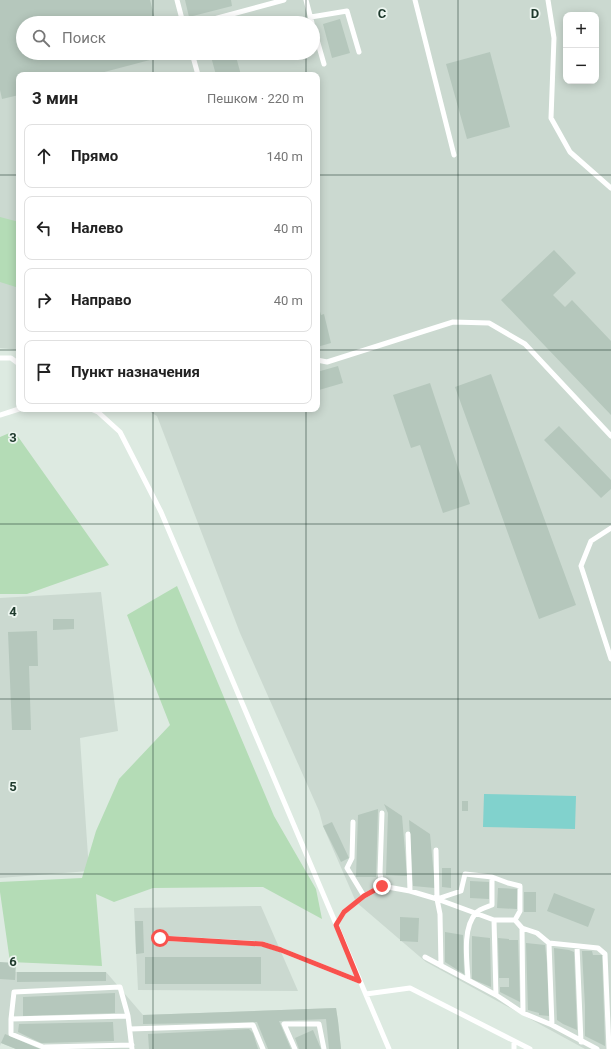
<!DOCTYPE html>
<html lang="ru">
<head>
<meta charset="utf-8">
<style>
	:root { --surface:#fff; --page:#f2f2f2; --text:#222; --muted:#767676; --line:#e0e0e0 }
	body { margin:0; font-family:Roboto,sans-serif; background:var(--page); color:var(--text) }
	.controls { position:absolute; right:12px; top:12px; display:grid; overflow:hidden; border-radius:8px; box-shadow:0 2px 10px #0003 }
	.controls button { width:36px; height:36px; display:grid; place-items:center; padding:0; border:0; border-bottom:1px solid var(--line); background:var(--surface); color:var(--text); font:20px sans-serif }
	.stop { position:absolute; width:12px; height:12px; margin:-9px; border:3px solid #f8524d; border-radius:50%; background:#fff }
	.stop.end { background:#f8524d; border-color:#fff; box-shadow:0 1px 4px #0008 }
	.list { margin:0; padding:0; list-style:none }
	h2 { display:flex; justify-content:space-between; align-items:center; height:52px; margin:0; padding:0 16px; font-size:17px }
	h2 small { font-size:13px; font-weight:400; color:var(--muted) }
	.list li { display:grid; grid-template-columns:26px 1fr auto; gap:12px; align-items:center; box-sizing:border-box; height:64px; margin:0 8px 8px; padding:0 8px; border:1px solid var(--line); border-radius:8px }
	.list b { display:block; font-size:15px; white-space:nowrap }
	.list em { font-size:13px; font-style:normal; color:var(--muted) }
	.icon { flex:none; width:22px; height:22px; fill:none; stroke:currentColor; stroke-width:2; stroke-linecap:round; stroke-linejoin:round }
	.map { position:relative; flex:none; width:611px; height:1049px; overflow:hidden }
	.search { position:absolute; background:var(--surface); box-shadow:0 2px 10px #0003; left:16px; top:16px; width:304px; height:44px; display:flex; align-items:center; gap:10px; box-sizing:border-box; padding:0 14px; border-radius:22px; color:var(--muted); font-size:15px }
	.panel { position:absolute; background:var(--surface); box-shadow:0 2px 10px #0003; left:16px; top:72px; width:304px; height:340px; border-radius:8px }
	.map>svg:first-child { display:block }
	.built { fill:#cbd9d0; fill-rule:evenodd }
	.green { fill:#b4dcb6 }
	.water { fill:#81d2cd }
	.building { fill:#b5c7bc }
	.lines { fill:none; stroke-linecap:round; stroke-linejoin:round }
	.lane { stroke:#fff; stroke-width:5 }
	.route { stroke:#f8524d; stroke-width:5 }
	.grid { fill:none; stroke:#1e392c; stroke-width:1; stroke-opacity:0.55 }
	.grid-label { font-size:13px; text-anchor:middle; font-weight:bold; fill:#1e392c; stroke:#edf6f0; stroke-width:3.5; stroke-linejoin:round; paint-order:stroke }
</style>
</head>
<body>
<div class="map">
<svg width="611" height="1049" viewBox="0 0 611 1049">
	<rect width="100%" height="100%" fill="#ddeae1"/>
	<path class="built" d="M 0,0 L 611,0 L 611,1049 L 585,1049 L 426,962 L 356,902 L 323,826 L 319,811 L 240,633 L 157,416 L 145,409 L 317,409 L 317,75 L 19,75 L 19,350 L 0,348 ZM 566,15 L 596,15 L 596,81 L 566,81 ZM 23,23 L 313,23 L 313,53 L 23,53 Z
		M 101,592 L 118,731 L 80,738 L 89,871 L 0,878 L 0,598 Z
		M 261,906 L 298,991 L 138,990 L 134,908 Z
		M 0,970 L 17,972 L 106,972 L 143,1015 L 336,1008 L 338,1021 L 341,1049 L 16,1049 L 1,1043 L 0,1046 Z"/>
	<path class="green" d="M 0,217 L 19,222 L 19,288 L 0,282 Z
		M 14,431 L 109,565 L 27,594 L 0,594 L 0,437 Z
		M 177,586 L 274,816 L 316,889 L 322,919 L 263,887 L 153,888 L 114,902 L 96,894 L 102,966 L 10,962 L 0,892 L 0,882 L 82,878 L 96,831 L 119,779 L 170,725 L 127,615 Z"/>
	<path class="water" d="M 484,794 L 576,796 L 575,829 L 483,827 Z"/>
	<path class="building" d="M 0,0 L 150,0 L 156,23 L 23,23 L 23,53 L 164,53 L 165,56 L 93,75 L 19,75 L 19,95 L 2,99 L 0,90 Z
		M 185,0 L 231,0 L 232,6 L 189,17 Z
		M 340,19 L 350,53 L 332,58 L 323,24 Z
		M 490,52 L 510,127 L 467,139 L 446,64 Z
		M 210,53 L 235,53 L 241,75 L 216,75 Z
		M 554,250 L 576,273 L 553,295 L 565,307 L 572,300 L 611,341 L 611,415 L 501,300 Z
		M 317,301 L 321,315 L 324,314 L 331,343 L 317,347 Z
		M 338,366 L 343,383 L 319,390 L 317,383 L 317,372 Z
		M 491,374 L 576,605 L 539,619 L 455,387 Z
		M 430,383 L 470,504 L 443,513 L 420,445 L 411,448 L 393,395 Z
		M 559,426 L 611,480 L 611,489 L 601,498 L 544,440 Z
		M 53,619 L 74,619 L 74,629 L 53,630 Z
		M 37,631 L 38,666 L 29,666 L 31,730 L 12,730 L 8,632 Z
		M 462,801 L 468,801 L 468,811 L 462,811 Z
		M 384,804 L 402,816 L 407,876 L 386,875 L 388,813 Z
		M 378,809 L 376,877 L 356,877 L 358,815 Z
		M 409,820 L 430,834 L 435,888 L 413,886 Z
		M 332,822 L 349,858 L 341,862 L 323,826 Z
		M 442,868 L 451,868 L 451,888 L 442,887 Z
		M 470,881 L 489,882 L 489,899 L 470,898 Z
		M 498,888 L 518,889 L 517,909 L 497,908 Z
		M 524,892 L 536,892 L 536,912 L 524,912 Z
		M 554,893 L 595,909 L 588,927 L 547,911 Z
		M 400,917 L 419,918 L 418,942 L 400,941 Z
		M 135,921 L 143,921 L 144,953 L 136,954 Z
		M 445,932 L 463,935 L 464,974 L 445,962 Z
		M 472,936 L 490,938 L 491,987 L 472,979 Z
		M 498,938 L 509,939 L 509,940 L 518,940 L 520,1002 L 500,992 L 500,987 L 509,987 L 509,978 L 499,978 Z
		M 526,943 L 545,945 L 547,964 L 549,1016 L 539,1015 L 539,1013 L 528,1010 Z
		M 554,948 L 569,950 L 574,952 L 577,1030 L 563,1024 L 557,1020 Z
		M 582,951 L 592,951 L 593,955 L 602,955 L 605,1046 L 585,1036 L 585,1006 Z
		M 145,957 L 261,957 L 261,984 L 145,984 Z
		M 0,962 L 16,963 L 15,980 L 0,979 Z
		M 17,972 L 106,972 L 106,981 L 17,982 Z
		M 115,993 L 115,1013 L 23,1016 L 23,997 Z
		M 336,1008 L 338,1021 L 341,1049 L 329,1049 L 326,1019 L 279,1021 L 291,1049 L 268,1049 L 257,1022 L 143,1024 L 143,1015 Z
		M 113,1022 L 114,1041 L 41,1043 L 18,1032 L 19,1024 Z
		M 249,1029 L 253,1033 L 258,1049 L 149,1049 L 148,1034 Z
		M 313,1030 L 321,1049 L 299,1049 L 295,1038 Z
		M 5,1034 L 40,1049 L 16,1049 L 1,1043 Z"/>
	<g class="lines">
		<path class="lane" d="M 177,0 L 183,23
			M 306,0 L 312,23
			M 415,0 L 454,155
			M 548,0 L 554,38 L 551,118 L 570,152 L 611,188
			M 311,17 L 347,11 L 359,52
			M 199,23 L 284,0
			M 313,26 L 324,64
			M 192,53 L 198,75
			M 0,358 L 11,358 L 19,364
			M 317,360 L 327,362 L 453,322 L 489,323 L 525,344 L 611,436
			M 91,409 L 98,412 L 120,432 L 161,512 L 389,1049
			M 0,415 L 19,409
			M 611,528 L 591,541 L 581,566 L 611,659
			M 353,822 L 352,858 L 347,868 L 364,896
			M 408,834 L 410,891
			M 436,850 L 437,899 L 440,914 L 441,966
			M 382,886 L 380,873 L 382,813
			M 437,899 L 461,891 L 465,874 L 492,877 L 508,883 L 520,886 L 520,911 L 515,920
			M 494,920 L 496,995
			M 336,925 L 344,912 L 364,896 L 382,886 L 410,891 L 437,899 L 494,920 L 515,920 L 522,928 L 537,933 L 549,943 L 598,948 L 605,954 L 609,1049
			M 522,928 L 523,1013
			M 160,938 L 263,944 L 281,950 L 359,981
			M 549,943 L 552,1025
			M 577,946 L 581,1042
			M 425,957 L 496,995 L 523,1013 L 552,1025 L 597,1049
			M 468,979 C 467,961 462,928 476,913 C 479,909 487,907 492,905 L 492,877
			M 366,994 L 410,988 L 530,1049
			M 11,1019 L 128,1016
			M 130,1029 L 253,1025 L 263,1049
			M 45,1047 L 132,1045
			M 48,1049 L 11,1034 L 11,1019 L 14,992 L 120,987 L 128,1016 L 132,1049
			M 295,1049 L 284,1024 L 319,1024 L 324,1049
			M 514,1049 L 514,1041"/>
	</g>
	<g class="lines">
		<path class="route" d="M 160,938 L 262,944 L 281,950 L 359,981 L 336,925 L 344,912 L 364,896 L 382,886"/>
	</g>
	<path class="grid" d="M 153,0 L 153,23M 306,0 L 306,23M 458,0 L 458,1049M 153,53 L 153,75M 306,53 L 306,75M 0,175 L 19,175M 317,175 L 611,175M 0,350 L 19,350M 317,350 L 611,350M 153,409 L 153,1049M 306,409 L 306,1049M 0,524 L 611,524M 0,699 L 611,699M 0,874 L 611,874"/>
	<g class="grid-label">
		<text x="382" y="18">C</text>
		<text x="535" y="18">D</text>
		<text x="13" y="442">3</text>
		<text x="13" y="616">4</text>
		<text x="13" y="791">5</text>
		<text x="13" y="966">6</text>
	</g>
</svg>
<div class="controls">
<button>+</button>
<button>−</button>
</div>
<div class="stop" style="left:160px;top:938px"></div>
<div class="stop end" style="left:382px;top:886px"></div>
<div class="search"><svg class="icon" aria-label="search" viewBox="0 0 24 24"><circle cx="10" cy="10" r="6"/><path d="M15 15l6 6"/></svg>Поиск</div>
<section class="panel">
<h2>3 мин<small>Пешком · 220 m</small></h2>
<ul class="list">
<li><svg class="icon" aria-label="ahead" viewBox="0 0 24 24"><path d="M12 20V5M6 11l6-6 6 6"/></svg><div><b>Прямо</b></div><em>140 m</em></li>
<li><svg class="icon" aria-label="left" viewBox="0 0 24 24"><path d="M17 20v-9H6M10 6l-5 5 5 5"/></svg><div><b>Налево</b></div><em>40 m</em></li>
<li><svg class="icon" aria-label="right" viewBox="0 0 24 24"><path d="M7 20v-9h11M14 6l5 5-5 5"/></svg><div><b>Направо</b></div><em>40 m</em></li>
<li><svg class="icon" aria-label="arrive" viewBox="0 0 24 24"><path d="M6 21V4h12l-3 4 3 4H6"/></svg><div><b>Пункт назначения</b></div></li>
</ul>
</section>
</div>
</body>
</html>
